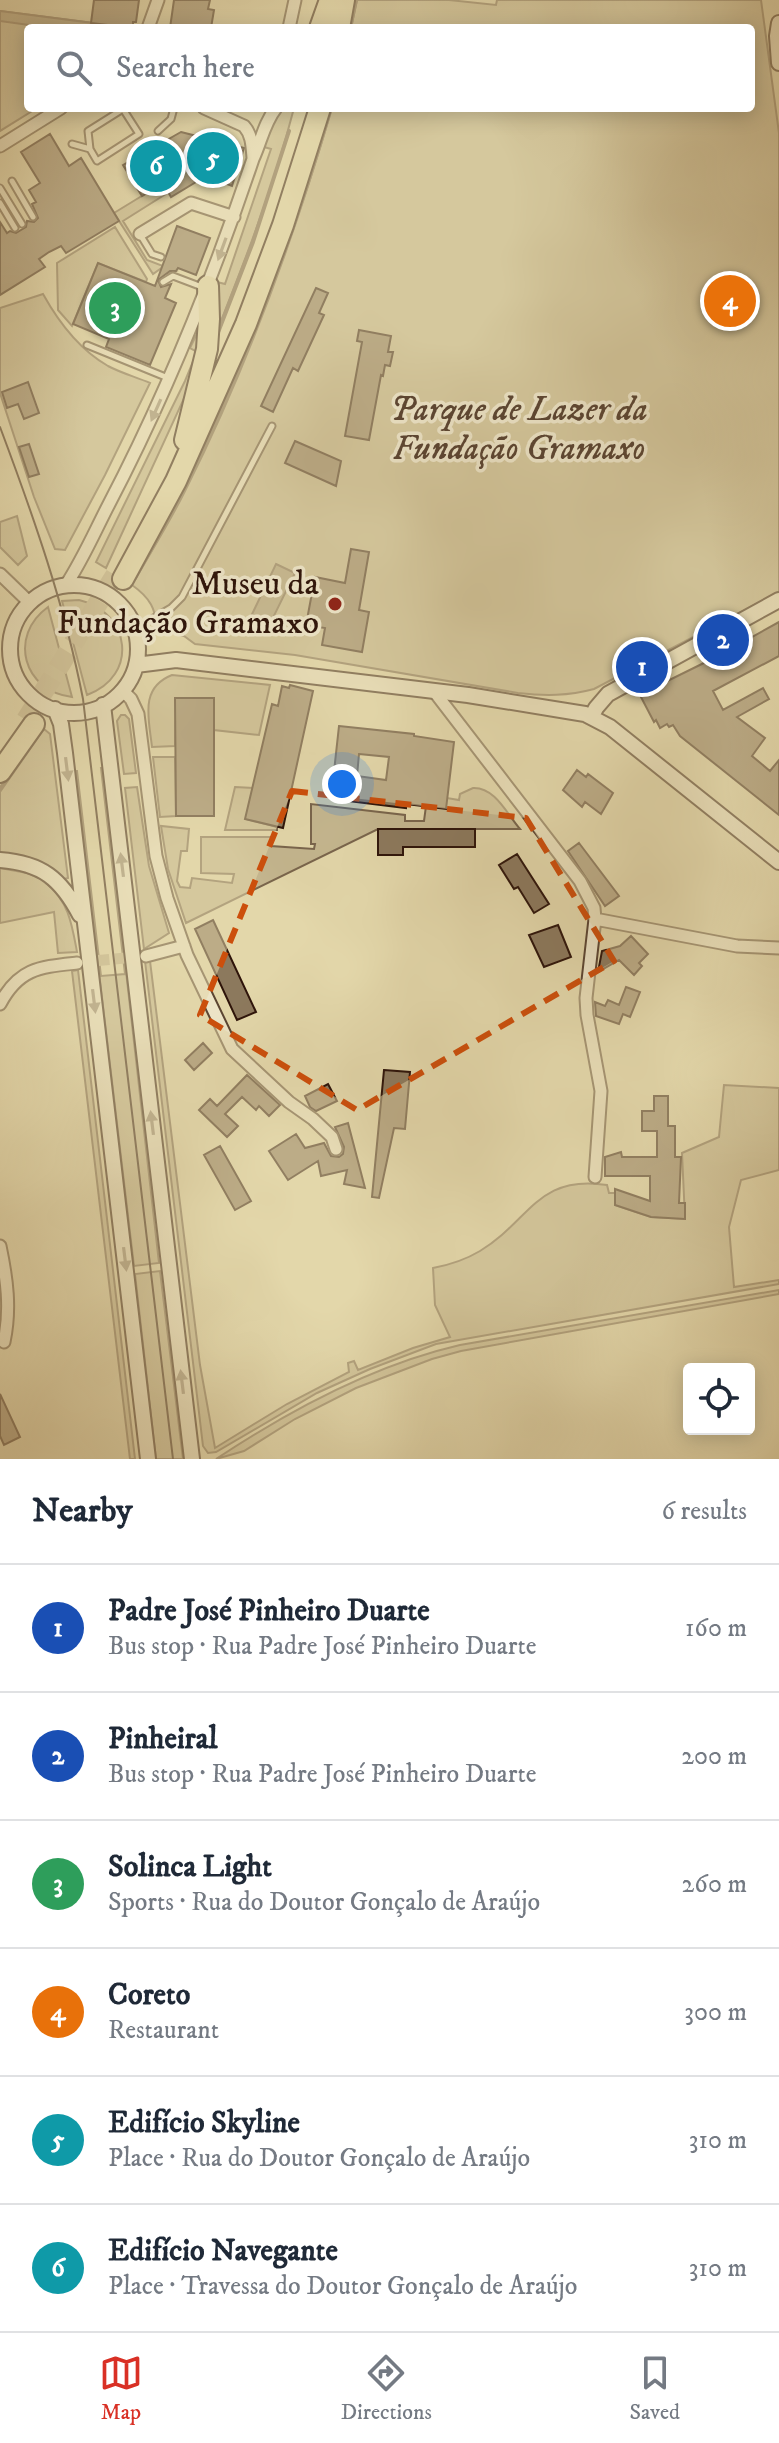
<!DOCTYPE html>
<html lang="en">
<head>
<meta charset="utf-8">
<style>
	:root { --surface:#fff; --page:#f2f2f3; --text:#1f2937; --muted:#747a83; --line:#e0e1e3; --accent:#d93025 }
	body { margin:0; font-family:"IM FELL DW Pica",serif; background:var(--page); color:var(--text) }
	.controls { position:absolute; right:24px; bottom:24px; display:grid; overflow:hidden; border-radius:8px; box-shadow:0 4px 20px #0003 }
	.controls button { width:72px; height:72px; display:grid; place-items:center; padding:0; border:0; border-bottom:2px solid var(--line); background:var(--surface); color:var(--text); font:40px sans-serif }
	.you { position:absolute; left:342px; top:784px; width:28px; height:28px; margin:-20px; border:6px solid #fff; border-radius:50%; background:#1a73e8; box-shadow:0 0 0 12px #1a73e833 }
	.badge { display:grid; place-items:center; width:52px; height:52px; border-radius:50%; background:var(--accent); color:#fff; font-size:26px; font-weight:700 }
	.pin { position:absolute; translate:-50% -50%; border:4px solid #fff; box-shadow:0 2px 8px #0006 }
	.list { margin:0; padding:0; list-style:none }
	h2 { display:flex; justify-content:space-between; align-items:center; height:104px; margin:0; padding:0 32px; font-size:34px }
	h2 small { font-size:26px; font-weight:400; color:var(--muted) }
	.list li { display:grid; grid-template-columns:52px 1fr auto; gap:24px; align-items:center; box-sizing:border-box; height:128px; padding:0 32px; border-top:2px solid var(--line) }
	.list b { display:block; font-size:30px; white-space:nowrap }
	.list p { margin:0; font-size:26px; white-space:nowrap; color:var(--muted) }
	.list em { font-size:26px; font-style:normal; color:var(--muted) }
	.icon { flex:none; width:44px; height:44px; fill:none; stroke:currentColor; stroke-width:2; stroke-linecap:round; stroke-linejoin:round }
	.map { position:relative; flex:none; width:779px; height:1459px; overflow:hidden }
	.search { position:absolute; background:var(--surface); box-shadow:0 4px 20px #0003; left:24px; right:24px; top:24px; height:88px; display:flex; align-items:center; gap:20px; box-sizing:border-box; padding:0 28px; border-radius:8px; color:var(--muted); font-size:30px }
	.sheet { height:872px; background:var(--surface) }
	nav { display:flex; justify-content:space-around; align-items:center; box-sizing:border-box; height:112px; border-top:2px solid var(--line); background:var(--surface); font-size:22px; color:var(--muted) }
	nav a { display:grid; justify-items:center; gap:4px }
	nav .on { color:var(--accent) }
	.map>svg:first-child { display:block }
	.green { fill:#c4b68f; stroke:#79654c; stroke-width:2 }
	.water { fill:#a59574; stroke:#75614a; stroke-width:2 }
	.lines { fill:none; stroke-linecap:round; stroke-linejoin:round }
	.stream { stroke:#75614a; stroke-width:4 }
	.building { fill:#8c795d; stroke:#2e140a; stroke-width:2; fill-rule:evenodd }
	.street-tunnel { stroke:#bfb08a; stroke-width:11; stroke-dasharray:11 5.5; stroke-linecap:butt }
	.highway-tunnel { stroke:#bfb08a; stroke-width:20; stroke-dasharray:20 10; stroke-linecap:butt }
	.lane-casing { stroke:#5b4532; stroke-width:9 }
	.street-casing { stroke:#5b4532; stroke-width:15 }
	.secondary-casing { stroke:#2e140a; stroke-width:18 }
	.highway-casing { stroke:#2e140a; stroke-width:24 }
	.lane { stroke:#ede5c8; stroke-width:5 }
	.street { stroke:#ede5c8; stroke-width:11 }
	.secondary { stroke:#ede5c8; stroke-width:14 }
	.highway { stroke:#e3d7aa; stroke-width:20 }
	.tram { stroke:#2e140a; stroke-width:2 }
	.oneway { fill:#978772 }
	.marked { fill:none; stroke:#cc4f0c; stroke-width:6; stroke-dasharray:16 10; stroke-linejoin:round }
	.poi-dot { fill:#8f2418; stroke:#ede5c8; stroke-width:3 }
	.labels { text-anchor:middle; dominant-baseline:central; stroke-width:7; stroke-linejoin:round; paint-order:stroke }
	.park-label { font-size:34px; font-style:italic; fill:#5b4532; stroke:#ede5c8 }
	.poi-label { font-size:34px; fill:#2e140a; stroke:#ede5c8; text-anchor:end }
</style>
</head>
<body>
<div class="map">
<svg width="779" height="1459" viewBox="0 0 779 1459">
	<rect width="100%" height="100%" fill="#e3d7aa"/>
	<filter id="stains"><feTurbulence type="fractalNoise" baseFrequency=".0025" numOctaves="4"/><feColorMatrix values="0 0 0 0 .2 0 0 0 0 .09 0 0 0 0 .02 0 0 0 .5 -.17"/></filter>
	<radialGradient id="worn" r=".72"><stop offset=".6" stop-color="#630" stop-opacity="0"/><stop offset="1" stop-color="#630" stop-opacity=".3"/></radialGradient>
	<path class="green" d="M 357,0 L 449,0 L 496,5 L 497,0 L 761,0 L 779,133 L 779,592 L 594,689 C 568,696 545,696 518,693 L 295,655 L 195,644 L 184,636 L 155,630 C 158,610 149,597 132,585 C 150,553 170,522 186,489 C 247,368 294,238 332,108 L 751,108 L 751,28 L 351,28 Z
		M 0,11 L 108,25 L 108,28 L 28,28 L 28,108 L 37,108 L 0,131 Z
		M 284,108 L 294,108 C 274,186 245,261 215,336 L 215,289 L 217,282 L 225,284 L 271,149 L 264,147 L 273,120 Z
		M 163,183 L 169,192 L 123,221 L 147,260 L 176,271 L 168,274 L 163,267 L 153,274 L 114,213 Z
		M 115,227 L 147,279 L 146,282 L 98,263 L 72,326 L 58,310 L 57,263 Z
		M 43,294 C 58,321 80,350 108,366 C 121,373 136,377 150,383 L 105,475 L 65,550 L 55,549 L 34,497 L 0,393 L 0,308 Z
		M 204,319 L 199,359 L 192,381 L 106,568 L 96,562 L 185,381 L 197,352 L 190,348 Z
		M 17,516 L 27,556 L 18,565 L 0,547 L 0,522 Z
		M 79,600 C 131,612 139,676 87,695 L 62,601 Z
		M 48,607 L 72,697 C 23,691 8,636 48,607 Z
		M 172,675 L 270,685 L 259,735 L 214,730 L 214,698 L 176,698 L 175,746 L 152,747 C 149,719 139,688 172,675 Z
		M 121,715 L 125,715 L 129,719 L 136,773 L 124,774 L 117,721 Z
		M 44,729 L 50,734 L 68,878 L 64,879 L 38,861 L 0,853 L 0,792 Z
		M 153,757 L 175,757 L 176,816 L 160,817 Z
		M 101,768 L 103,768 L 159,1263 L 134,1266 L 75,771 L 77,771 L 101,976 L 125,974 Z
		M 137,787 L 149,866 L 169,933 L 144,949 L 125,788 Z
		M 235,787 L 253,788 L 246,819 L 277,827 L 277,830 L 225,830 Z
		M 473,788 C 495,787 507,814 520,829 L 378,829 L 186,923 L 168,869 L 161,826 L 189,829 L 187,851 L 181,851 L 177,881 L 180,887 L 190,888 L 192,878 L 232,883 L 234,874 L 201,873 L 201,837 L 271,837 L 271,846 L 314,849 L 315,844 L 311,844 L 311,804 L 405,815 L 405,821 L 424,821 L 426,806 L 447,798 L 459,800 L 460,794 Z
		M 0,868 L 27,873 L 51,883 L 47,884 C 69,902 72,925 77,952 L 58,953 L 54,912 L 0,923 Z
		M 145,961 L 150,961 L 200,1365 L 215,1448 L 287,1404 L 349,1372 L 348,1363 L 354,1361 L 358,1370 L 413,1348 L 450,1337 L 435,1305 L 433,1268 C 449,1265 465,1260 480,1251 C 530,1221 537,1174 607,1185 L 609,1193 L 615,1193 L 615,1205 L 651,1217 L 685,1219 L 682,1153 L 719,1137 L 724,1085 L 779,1088 L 779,1170 L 741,1180 L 729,1227 L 734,1287 L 779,1280 L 779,1284 L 436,1344 L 370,1369 L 317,1393 L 216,1452 L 208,1453 L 203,1446 Z
		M 78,970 L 135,1459 L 130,1459 L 72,971 Z
		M 160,1271 L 183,1459 L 156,1459 L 135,1274 Z
		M 779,1290 L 779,1294 L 461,1351 L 432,1359 L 356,1388 L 295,1419 L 244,1451 L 216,1459 C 290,1410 373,1365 460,1345 Z"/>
	<path class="water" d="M 0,11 L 108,25 L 108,28 L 51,28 L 0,21 Z
		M 276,564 L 295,573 L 265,634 L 244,631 Z"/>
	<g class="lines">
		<path class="stream" d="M 350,28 L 356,0
			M 217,335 L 253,242 L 289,131
			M 135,578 C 221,431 283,271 331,108
			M 0,789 L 8,777"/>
	</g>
	<path class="building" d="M 94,0 L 139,0 L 136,22 L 133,22 L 133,28 L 91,23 Z
		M 174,0 L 210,0 L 208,9 L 214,10 L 211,28 L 170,28 Z
		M 181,132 L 244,148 L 232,186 L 206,176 L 171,197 L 163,183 L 142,196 L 123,165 Z
		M 50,134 L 69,166 L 81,158 L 119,221 L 66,253 L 61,246 L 49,252 L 39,259 L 45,267 L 0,295 L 0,222 L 7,233 L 10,231 L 16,233 L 26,227 L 27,221 L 34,222 L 38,218 L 32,204 L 36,202 L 29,190 L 40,183 L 21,152 Z
		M 177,226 L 210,238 L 196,275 L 178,268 L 176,271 L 170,271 L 158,280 L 161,287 L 171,284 L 165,298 L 176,303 L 150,365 L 106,347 L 109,339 L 73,324 L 98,263 L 155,286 Z
		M 316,288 L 328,293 L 319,313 L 324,315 L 298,371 L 293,368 L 273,412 L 261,406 Z
		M 359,330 L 391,336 L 388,352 L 393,352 L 390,366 L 385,365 L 383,376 L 381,375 L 369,440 L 345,436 L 362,342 L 357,341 Z
		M 28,382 L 39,413 L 24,419 L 18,404 L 7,408 L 2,392 Z
		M 295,441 L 341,461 L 336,486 L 285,463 Z
		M 29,444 L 39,474 L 29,477 L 19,447 Z
		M 351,549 L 369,552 L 359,610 L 369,612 L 362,652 L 322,645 L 325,628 L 306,625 L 315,577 L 345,583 Z
		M 779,622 L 779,656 L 713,691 L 723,710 L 763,688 L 769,699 L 737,717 L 765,738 L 752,756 L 770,771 L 779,760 L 779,815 L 680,736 L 673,725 L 669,727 L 667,724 L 660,728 L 656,720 L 654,722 L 641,697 L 644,695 L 643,693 L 716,657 Z
		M 290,685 L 313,691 L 283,828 L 245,819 L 272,704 L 278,706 L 282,686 L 289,688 Z
		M 175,698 L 214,698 L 214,816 L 176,816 Z
		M 339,726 L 414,734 L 414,736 L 454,742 L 446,809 L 406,804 L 406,808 L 331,799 ZM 359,754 L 389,757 L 386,780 L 357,776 Z
		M 577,770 L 586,777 L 588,774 L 613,793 L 601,814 L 585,802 L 582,807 L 563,790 Z
		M 378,829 L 475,829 L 475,847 L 403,847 L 403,855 L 378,855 Z
		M 579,843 L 619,896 L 605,906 L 568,851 Z
		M 517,854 L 549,904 L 534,913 L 518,887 L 514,889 L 499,865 Z
		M 213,920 L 256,1012 L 237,1020 L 195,929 Z
		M 558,925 L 571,957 L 544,967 L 529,935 Z
		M 631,936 L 648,954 L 639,963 L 642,966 L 634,975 L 619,960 L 598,972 L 602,951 L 620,946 Z
		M 626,987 L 640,992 L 630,1017 L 623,1014 L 619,1024 L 596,1016 L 595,1002 L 605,1006 L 608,1000 L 619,1005 Z
		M 203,1043 L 212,1053 L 194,1070 L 185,1060 Z
		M 384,1070 L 410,1072 L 405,1129 L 394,1128 L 379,1198 L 372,1197 Z
		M 247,1075 L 280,1105 L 269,1116 L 259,1106 L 256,1110 L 242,1097 L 225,1114 L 238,1126 L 227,1137 L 199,1110 L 210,1099 L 217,1106 Z
		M 328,1084 L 337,1101 L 316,1111 L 310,1107 L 305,1096 Z
		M 654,1096 L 668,1096 L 668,1126 L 675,1126 L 675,1157 L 681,1157 L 679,1203 L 685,1203 L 685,1219 L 651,1217 L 615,1205 L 615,1189 L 650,1201 L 650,1176 L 605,1176 L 605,1157 L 621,1152 L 622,1157 L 657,1157 L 657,1131 L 642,1131 L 642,1111 L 654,1111 Z
		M 348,1123 L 365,1188 L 344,1184 L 347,1170 L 321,1176 L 318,1161 L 288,1180 L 269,1151 L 296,1134 L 305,1148 L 324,1143 L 331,1156 L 339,1157 L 343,1154 L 344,1147 L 335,1127 Z
		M 220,1146 L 251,1201 L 235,1210 L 204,1155 Z
		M 0,1394 L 20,1437 L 4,1445 L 0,1436 Z"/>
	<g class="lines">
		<path class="street-tunnel" d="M 82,962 L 146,956"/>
		<path class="highway-tunnel" d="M 26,720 L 116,574"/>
		<defs>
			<path id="lane" d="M 158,131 L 171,119 L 174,108
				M 72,144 L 90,149 L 97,161 L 139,134 L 123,109 L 88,131 L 90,149
				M 12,181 L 33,217
				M 0,188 L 22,224
				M 0,203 L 15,228
				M 141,236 L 152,254 L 161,257
				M 163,282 L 173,276 L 202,287
				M 87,345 L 168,378
				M 135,629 L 171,608 L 182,597 L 272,426"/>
			<path id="street" d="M 148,28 L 158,0
				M 289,28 L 295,0
				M 204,108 L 244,126 C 252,135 252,146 253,158
				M 0,146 L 61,108
				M 140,234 L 191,203 L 234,217
				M 0,574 L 30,603
				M 66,585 C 83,559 95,531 109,504 C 167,393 213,278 253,159 C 261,142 264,123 276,108
				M 122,690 L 131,699 L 138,714 L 156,856 L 167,898 L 187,955 L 232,1049 L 289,1102 L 313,1119 L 332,1137 L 336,1149
				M 433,690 L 580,881 L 594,908 L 595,919 L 586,998 L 587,1015 L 601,1091 L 595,1177
				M 595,919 L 737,946 L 779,948
				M 146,956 L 184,946
				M 0,1004 C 19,968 40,967 77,963
				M 0,1246 C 7,1279 11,1309 4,1342"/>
			<path id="secondary" d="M 779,23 L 777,36 L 779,63
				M10 649a64 64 0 1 1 128 0a64 64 0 1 1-128 0Z
				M 136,665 L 176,660 L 468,695 L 585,714 L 610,727 L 779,862
				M 103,705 L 192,1459
				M 55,709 L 61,724 L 65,753 L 148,1459
				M 592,716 L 596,708 L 608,694 L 779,600
				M 0,860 C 42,863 61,879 80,915"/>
			<path id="highway" d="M 320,28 L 330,0
				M 339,28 L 344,0
				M 185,440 L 207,349 L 209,319 L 208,286
				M 123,579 L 176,481 L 246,324 L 283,225 L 320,108
				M 0,772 L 34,724"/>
		</defs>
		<use href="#lane" class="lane-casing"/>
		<use href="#street" class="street-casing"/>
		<use href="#secondary" class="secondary-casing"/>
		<use href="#highway" class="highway-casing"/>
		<use href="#lane" class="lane"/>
		<use href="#street" class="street"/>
		<use href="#secondary" class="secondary"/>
		<use href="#highway" class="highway"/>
		<path class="tram" d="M 0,427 C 33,515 65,606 83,699 L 173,1459"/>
	</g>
	<defs><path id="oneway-solid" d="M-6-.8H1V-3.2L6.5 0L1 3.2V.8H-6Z" transform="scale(2)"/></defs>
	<g class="oneway">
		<use href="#oneway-solid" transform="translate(222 249) rotate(110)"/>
		<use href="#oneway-solid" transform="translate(156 410) rotate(114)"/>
		<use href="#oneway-solid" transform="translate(67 769) rotate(83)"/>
		<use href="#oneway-solid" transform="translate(122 865) rotate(-97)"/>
		<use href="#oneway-solid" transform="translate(94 1001) rotate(83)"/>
		<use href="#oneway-solid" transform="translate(152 1123) rotate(-97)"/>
		<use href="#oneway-solid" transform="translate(125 1259) rotate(83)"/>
		<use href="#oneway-solid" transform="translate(182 1382) rotate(-97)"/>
	</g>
	<path d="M0 0H779V1459H0ZM 292,791 L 526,818 L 614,961 L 357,1110 L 200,1015 Z" fill="#e3d7aa" fill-opacity=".55" fill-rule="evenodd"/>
	<path class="marked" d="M 292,791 L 526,818 L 614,961 L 357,1110 L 200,1015 Z"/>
	<circle class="poi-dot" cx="335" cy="604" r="8"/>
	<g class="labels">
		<g class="park-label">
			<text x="519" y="410">Parque de Lazer da<tspan x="519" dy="39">Fundação Gramaxo</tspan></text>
		</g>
		<g class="poi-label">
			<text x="319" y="584">Museu da<tspan x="319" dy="39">Fundação Gramaxo</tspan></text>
		</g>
	</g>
	<rect width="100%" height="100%" filter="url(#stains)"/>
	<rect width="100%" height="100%" fill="url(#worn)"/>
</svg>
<div class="controls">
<button><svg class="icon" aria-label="locate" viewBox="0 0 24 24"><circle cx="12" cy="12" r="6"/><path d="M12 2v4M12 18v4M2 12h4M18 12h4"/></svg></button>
</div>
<div class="you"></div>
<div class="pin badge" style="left:642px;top:667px;background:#1a4fb4">1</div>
<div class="pin badge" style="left:723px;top:640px;background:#1a4fb4">2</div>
<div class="pin badge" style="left:115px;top:308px;background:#2e9e5b">3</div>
<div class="pin badge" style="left:730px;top:301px;background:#e8710a">4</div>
<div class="pin badge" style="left:213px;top:158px;background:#0f9aa8">5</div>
<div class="pin badge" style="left:156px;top:166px;background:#0f9aa8">6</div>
<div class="search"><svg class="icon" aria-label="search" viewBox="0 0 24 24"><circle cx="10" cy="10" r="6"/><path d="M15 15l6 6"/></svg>Search here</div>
</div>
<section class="sheet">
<h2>Nearby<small>6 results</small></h2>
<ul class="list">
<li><span class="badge" style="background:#1a4fb4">1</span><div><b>Padre José Pinheiro Duarte</b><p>Bus stop · Rua Padre José Pinheiro Duarte</p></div><em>160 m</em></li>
<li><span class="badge" style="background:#1a4fb4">2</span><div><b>Pinheiral</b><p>Bus stop · Rua Padre José Pinheiro Duarte</p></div><em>200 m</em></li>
<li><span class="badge" style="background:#2e9e5b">3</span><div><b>Solinca Light</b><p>Sports · Rua do Doutor Gonçalo de Araújo</p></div><em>260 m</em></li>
<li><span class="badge" style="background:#e8710a">4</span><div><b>Coreto</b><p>Restaurant</p></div><em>300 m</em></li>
<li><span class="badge" style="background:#0f9aa8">5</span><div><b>Edifício Skyline</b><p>Place · Rua do Doutor Gonçalo de Araújo</p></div><em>310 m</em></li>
<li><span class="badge" style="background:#0f9aa8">6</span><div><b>Edifício Navegante</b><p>Place · Travessa do Doutor Gonçalo de Araújo</p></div><em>310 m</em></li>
</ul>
</section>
<nav>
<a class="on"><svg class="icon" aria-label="map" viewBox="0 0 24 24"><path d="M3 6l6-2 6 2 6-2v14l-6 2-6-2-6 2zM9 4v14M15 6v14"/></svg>Map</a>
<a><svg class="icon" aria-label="directions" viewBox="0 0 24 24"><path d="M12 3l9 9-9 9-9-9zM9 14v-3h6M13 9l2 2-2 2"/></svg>Directions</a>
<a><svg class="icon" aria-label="saved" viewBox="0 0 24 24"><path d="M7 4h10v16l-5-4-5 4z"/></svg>Saved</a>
</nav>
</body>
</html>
